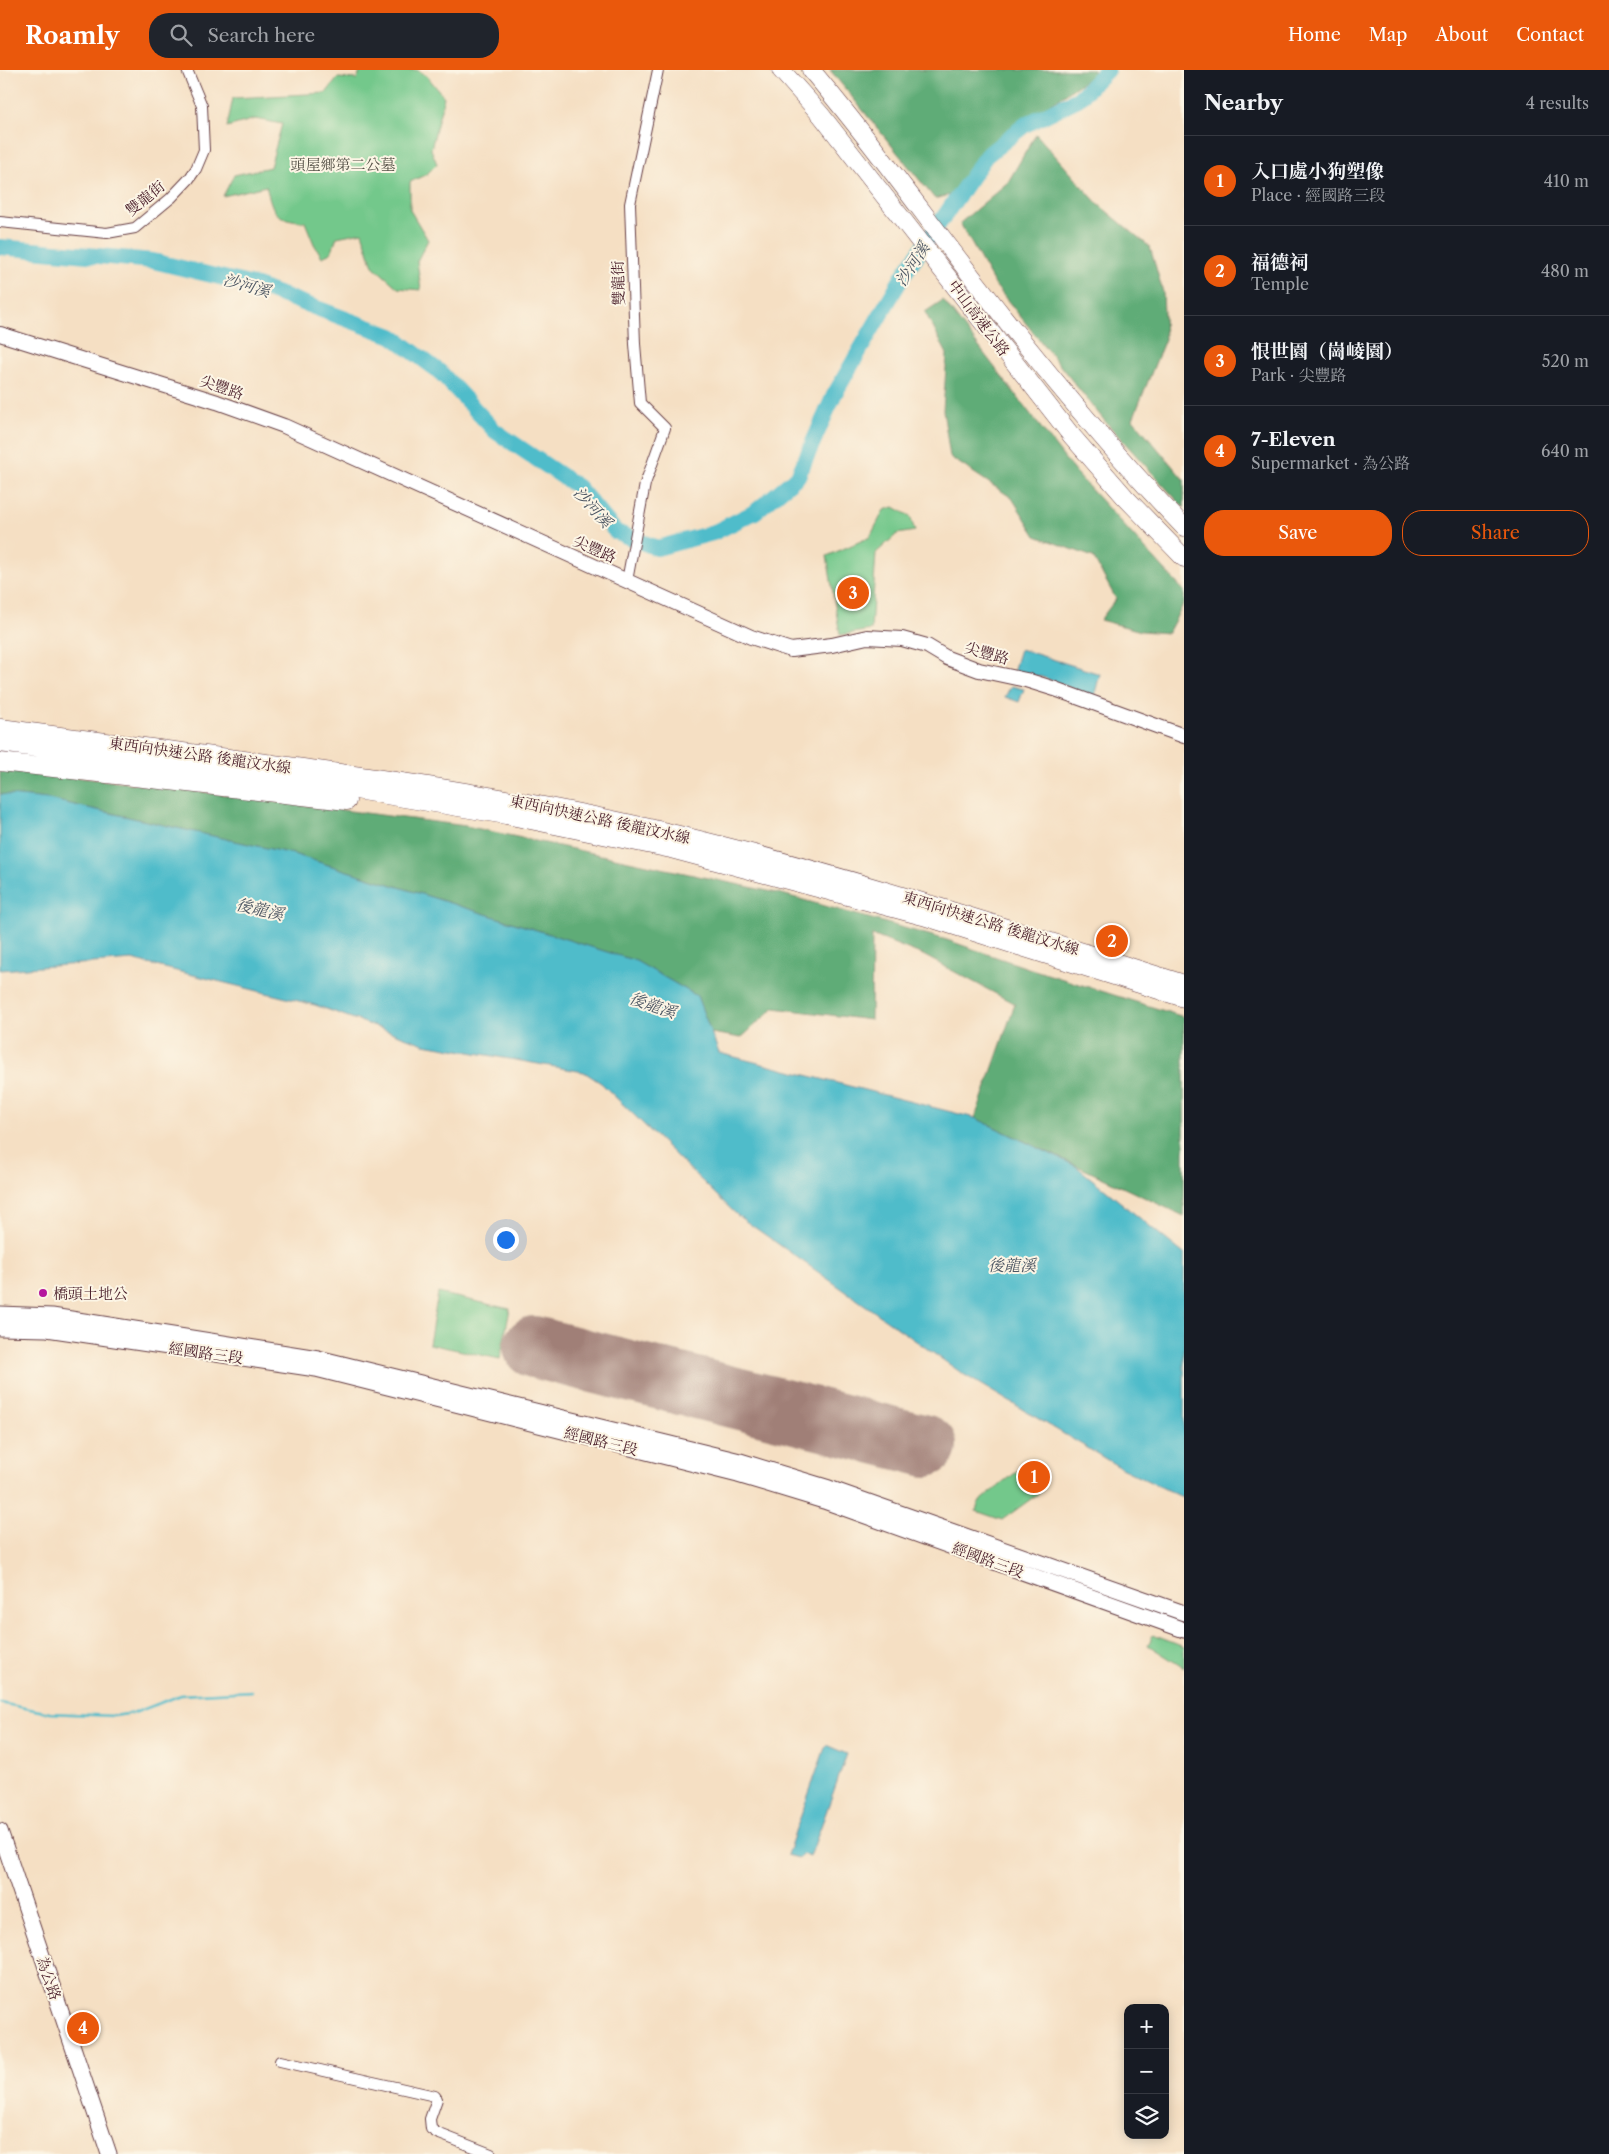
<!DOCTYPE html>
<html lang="en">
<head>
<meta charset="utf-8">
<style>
	:root { --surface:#171b24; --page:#20242c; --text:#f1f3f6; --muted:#9ea1a6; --line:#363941; --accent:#ea580c }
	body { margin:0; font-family:"Libre Caslon Text","Noto Serif TC",serif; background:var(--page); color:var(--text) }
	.controls { position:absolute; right:15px; bottom:15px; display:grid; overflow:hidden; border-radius:10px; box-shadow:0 2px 12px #0003 }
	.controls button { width:45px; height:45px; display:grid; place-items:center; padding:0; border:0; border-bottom:1px solid var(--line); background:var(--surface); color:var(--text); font:25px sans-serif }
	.you { position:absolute; left:505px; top:1169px; width:18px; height:18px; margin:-12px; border:4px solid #fff; border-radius:50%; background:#1a73e8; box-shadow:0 0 0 8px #1a73e833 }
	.badge { display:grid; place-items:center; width:32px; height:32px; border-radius:50%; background:var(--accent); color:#fff; font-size:16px; font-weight:700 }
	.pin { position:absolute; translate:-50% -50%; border:2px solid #fff; box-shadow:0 1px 5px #0006 }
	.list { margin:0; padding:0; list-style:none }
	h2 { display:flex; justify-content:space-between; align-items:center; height:65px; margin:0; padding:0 20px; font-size:21px }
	h2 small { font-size:16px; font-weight:400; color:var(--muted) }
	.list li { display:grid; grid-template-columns:32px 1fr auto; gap:15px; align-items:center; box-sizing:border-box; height:90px; padding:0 20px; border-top:1px solid var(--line) }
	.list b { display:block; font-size:19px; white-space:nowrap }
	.list p { margin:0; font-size:16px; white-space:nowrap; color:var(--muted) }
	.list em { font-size:16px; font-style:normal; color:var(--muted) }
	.actions { display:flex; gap:10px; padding:15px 20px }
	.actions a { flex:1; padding:11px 0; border:1px solid var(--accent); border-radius:20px; text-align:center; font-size:18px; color:var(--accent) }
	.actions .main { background:var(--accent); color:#fff }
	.icon { flex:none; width:28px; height:28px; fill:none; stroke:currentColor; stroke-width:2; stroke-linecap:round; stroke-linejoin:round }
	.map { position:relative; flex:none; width:1184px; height:2084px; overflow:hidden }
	header { display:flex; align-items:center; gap:30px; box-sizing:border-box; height:70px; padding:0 25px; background:var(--accent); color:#fff }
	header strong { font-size:24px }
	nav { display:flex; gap:28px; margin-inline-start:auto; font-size:18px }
	.search { width:350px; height:45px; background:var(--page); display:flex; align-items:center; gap:12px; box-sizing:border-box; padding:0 18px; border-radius:20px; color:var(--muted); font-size:19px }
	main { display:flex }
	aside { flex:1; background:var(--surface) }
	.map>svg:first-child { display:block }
	.green { fill:#73c88b; stroke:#5e745b }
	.forest { fill:#5eac77; stroke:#546651 }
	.water { fill:#50bcca; stroke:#4d6e7a }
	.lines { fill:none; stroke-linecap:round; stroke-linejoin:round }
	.stream { stroke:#50bcca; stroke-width:2.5 }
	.river { stroke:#50bcca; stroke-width:16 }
	.runway { stroke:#a07f77; stroke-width:62 }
	.street-casing { stroke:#643c42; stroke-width:12 }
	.secondary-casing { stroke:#643c42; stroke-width:16 }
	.primary-casing { stroke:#643c42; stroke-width:17 }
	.highway-casing { stroke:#643c42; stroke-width:19 }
	.street { stroke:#fff; stroke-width:10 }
	.secondary { stroke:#fff; stroke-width:14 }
	.primary { stroke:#fff; stroke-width:15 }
	.highway { stroke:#fff; stroke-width:18 }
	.poi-dot { fill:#b5179e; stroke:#fcf5e5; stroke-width:2 }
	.labels { text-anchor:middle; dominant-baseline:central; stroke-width:4; stroke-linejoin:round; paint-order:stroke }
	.park-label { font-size:15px; fill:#565248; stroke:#fcf5e5 }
	.street-label { font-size:15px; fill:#4a1f2b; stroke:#fcf5e5 }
	.poi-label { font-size:15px; fill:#4a1f2b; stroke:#fcf5e5; text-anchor:start }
	.water-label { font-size:16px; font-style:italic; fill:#4c5663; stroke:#fcf5e5 }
</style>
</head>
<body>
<header>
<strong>Roamly</strong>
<div class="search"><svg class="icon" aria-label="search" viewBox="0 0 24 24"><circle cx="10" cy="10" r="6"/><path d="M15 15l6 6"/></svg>Search here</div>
<nav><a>Home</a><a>Map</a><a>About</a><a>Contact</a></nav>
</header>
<main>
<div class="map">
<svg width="1184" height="2084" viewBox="0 0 1184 2084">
	<rect width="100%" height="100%" fill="#fcf5e5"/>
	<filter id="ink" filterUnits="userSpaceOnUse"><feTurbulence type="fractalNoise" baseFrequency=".02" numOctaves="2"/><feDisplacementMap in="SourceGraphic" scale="10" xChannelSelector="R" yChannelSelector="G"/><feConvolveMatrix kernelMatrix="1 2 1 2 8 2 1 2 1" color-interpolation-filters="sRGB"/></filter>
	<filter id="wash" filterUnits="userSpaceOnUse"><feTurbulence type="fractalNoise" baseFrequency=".0096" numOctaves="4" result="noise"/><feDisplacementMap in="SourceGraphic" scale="20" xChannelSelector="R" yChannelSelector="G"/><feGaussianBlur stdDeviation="1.12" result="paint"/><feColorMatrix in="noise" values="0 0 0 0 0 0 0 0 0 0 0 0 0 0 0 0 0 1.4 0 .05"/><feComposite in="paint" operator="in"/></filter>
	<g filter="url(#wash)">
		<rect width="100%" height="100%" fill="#f5dfc3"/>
		<path class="green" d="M 361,0 L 417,0 L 427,6 L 444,27 L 431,79 L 437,94 L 427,104 L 410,112 L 410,140 L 428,170 L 417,191 L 421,220 L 398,218 L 373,196 L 362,162 L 337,167 L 331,183 L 322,187 L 314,174 L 305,152 C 274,148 274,145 266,116 L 223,126 L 234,105 L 270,97 L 282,54 L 255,49 L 227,57 L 233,28 L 326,23 L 338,8 L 357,9 Z
			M 894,437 L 910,446 L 915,461 L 897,464 L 876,483 L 871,560 L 840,565 L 827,486 L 870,467 L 884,440 Z
			M 438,1223 L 510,1239 L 500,1289 L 429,1274 Z
			M 1020,1399 L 1026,1399 L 1042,1421 L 1002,1450 L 976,1441 L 978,1433 Z
			M 1153,1565 L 1184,1577 L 1184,1598 L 1148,1575 Z"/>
		<path class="forest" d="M 830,0 L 1093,0 L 1095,4 L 992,73 L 950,125 L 935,129 Z
			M 1036,64 L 1098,134 L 1150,177 L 1163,222 L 1165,269 L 1133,349 L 1184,410 L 1184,438 L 1103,349 L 995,215 L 960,153 L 1008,112 Z
			M 943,230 L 1075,402 L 1184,521 L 1184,533 L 1168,563 L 1141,561 L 1100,550 L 1116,529 L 1093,487 L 1036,466 L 1012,428 L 950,387 L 943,340 L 947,284 L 925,242 Z
			M 0,699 L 165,717 L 466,756 L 782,824 L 947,870 L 1028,898 L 1184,947 L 1184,1146 L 975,1048 L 1015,934 L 923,885 L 872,865 L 871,950 L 774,938 L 741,968 L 711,963 L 697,926 L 636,891 L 293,784 L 48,729 L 0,724 Z"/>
		<path class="water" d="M 1020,579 L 1100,604 L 1094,627 L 1042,607 L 1013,602 Z
			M 1011,616 L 1024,619 L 1019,632 L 1005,627 Z
			M 0,724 L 48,729 L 293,784 L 636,891 L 697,926 L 719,983 L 975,1048 L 1076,1096 L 1184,1184 L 1184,1428 L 1121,1398 L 963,1304 L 737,1145 L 601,1013 L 584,1002 L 424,974 L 315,935 L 132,890 L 0,900 Z
			M 826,1675 L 847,1684 L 810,1787 L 802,1784 L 799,1788 L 787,1785 Z"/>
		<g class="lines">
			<path class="stream" d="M 0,1633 L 50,1643 L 114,1646 L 134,1643 L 181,1625 L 252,1621"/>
			<path class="river" d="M 0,177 L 153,191 L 257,216 L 392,266 L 440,302 L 495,361 L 578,417 L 616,462 L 657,478 L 713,463 L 755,442 L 798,406 L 834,325 L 904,204 L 986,86 L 1025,55 L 1078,29 L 1107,0"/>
			<path class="runway" d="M 534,1277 L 926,1376"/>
		</g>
	</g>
	<g filter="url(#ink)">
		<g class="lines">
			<defs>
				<path id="street" d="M 0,152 L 107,163 L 135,158 L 171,128 L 189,109 L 196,99 L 204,80 L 202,36 L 187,0
					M 627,511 L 645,414 L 665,358 L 640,333 L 635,274 L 630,134 L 658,0
					M 280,1991 L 435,2026 L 437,2029 L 430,2049 L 431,2059 L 437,2063 L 491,2084"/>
				<path id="secondary" d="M 0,264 L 217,332 L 284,356 L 751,567 L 791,580 L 832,575 L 867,567 L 902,569 L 927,576 L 947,588 L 979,600 L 1026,610 L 1055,619 L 1184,666"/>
				<path id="primary" d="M 0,1244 L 52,1246 L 318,1288 L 740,1391 L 829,1418 L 1184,1543
					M 0,1258 L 47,1259 L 316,1299 L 738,1405 L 824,1431 L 1184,1560
					M 0,1761 L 109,2084"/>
				<path id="highway" d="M 781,0 L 821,45 L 1071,365 L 1125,427 L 1184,488
					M 811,0 C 869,68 921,141 976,212 C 1042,297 1110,380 1184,457
					M 0,658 C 225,689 454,711 675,764 C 847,805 1015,861 1184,914
					M 0,673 L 356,720 L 506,745 L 671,779 L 923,846 L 1184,928
					M 0,692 L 347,731"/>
			</defs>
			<use href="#street" class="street-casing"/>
			<use href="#secondary" class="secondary-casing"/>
			<use href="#primary" class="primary-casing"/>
			<use href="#highway" class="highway-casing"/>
			<use href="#street" class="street"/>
			<use href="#secondary" class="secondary"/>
			<use href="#primary" class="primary"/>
			<use href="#highway" class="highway"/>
		</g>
	</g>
	<circle class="poi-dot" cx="43" cy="1223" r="5"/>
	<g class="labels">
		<g class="park-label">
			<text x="343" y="94">頭屋鄉第二公墓</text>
		</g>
		<g class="street-label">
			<text transform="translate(145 128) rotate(-39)">雙龍街</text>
			<text transform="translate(618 213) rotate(-92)">雙龍街</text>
			<text transform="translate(979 248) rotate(53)">中山高速公路</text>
			<text transform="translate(222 317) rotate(19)">尖豐路</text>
			<text transform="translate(595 479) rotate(24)">尖豐路</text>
			<text transform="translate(987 583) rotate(16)">尖豐路</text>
			<text transform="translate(200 685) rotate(8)">東西向快速公路 後龍汶水線</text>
			<text transform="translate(600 749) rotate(12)">東西向快速公路 後龍汶水線</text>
			<text transform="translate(991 853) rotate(17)">東西向快速公路 後龍汶水線</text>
			<text transform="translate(206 1283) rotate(8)">經國路三段</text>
			<text transform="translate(601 1371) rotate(14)">經國路三段</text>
			<text transform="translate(988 1490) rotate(20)">經國路三段</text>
			<text transform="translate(49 1908) rotate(71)">為公路</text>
		</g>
		<g class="poi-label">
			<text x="53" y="1223">橋頭土地公</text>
		</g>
		<g class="water-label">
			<text transform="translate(912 194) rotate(-57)">沙河溪</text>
			<text transform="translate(247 215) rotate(16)">沙河溪</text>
			<text transform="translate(593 437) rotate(48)">沙河溪</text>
			<text transform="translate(260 839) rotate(13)">後龍溪</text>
			<text transform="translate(653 935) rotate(19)">後龍溪</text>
			<text x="1012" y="1195">後龍溪</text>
		</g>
	</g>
</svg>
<div class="controls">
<button>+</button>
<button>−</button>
<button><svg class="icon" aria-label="layers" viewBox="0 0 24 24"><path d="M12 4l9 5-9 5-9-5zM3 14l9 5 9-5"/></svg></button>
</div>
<div class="you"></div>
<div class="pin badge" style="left:1034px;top:1407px">1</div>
<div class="pin badge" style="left:1112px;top:871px">2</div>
<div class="pin badge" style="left:853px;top:523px">3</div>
<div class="pin badge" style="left:83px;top:1958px">4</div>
</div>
<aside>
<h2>Nearby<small>4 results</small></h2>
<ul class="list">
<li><span class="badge">1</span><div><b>入口處小狗塑像</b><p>Place · 經國路三段</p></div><em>410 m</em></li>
<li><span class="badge">2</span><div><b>福德祠</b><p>Temple</p></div><em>480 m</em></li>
<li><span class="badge">3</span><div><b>恨世園（崗崚園）</b><p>Park · 尖豐路</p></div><em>520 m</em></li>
<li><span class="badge">4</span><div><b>7-Eleven</b><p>Supermarket · 為公路</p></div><em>640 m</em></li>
</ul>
<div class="actions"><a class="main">Save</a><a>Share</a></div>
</aside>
</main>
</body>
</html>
